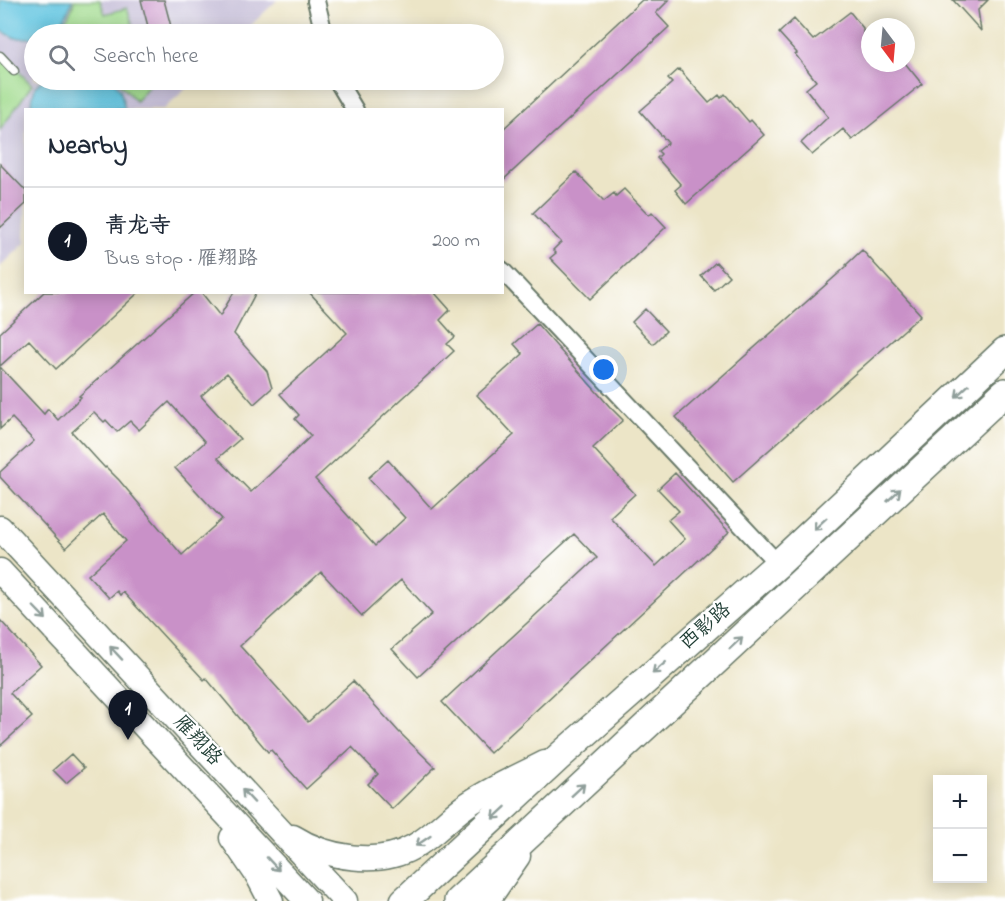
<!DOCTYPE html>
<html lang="en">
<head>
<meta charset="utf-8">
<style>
	:root { --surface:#fff; --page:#f6f6f7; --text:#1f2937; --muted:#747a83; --line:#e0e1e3; --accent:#111827 }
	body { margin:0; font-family:"Indie Flower","LXGW WenKai TC",sans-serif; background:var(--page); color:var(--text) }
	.controls { position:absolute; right:18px; bottom:18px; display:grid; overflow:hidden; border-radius:0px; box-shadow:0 3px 15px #0003 }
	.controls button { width:54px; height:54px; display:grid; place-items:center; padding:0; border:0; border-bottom:2px solid var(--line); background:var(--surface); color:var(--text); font:30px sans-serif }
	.compass { position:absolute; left:861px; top:18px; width:54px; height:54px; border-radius:50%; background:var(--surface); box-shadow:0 3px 15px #0003; rotate:164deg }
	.you { position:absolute; left:604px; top:370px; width:21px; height:21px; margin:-15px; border:4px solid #fff; border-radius:50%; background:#1a73e8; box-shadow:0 0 0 9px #1a73e833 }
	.badge { display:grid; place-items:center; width:39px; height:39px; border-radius:50%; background:var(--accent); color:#fff; font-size:20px; font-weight:700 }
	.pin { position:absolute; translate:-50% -50px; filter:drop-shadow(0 2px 3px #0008) }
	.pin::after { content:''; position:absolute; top:32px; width:21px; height:18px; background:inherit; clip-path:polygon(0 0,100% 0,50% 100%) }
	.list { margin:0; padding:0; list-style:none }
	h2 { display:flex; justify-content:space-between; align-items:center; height:78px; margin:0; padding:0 24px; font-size:26px }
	h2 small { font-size:20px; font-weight:400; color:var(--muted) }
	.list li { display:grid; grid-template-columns:39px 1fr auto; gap:18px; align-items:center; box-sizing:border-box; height:108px; padding:0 24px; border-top:2px solid var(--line) }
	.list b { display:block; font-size:22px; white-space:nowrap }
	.list p { margin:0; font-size:20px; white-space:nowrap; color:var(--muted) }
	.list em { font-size:20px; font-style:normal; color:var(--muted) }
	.icon { flex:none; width:33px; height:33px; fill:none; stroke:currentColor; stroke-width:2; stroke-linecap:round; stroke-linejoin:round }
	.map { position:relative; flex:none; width:1005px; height:901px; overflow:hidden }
	.search { position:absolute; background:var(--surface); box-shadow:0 3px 15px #0003; left:24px; top:24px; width:480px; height:66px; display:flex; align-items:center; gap:15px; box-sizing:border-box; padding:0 21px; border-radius:33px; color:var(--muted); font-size:22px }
	.panel { position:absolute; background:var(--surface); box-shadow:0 3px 15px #0003; left:24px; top:108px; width:480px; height:186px; border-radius:0px }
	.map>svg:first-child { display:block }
	.industrial { fill:#c7c0d9 }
	.green { fill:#a2dc8f; stroke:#608c62; stroke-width:1.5 }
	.water { fill:#62c5e0; stroke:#40818a; stroke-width:1.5 }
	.building { fill:#c991c8; fill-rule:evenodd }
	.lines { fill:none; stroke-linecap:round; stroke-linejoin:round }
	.service-casing { stroke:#677867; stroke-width:11 }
	.minor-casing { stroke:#677867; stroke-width:20 }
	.secondary-casing { stroke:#677867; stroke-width:27 }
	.primary-casing { stroke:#677867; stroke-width:30 }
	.service { stroke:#fff; stroke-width:8 }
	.minor { stroke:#fff; stroke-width:16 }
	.secondary { stroke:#fff; stroke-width:24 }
	.primary { stroke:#fff; stroke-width:27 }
	.oneway { stroke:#8f9e9a }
	.labels { text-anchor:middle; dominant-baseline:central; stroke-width:4.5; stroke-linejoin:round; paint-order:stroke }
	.street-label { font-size:20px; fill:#1f3d34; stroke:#fff }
</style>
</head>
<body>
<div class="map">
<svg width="1005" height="901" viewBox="0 0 1005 901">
	<rect width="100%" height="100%" fill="#fff"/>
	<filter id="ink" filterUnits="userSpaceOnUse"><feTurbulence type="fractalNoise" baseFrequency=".0167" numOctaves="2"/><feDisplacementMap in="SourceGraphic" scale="12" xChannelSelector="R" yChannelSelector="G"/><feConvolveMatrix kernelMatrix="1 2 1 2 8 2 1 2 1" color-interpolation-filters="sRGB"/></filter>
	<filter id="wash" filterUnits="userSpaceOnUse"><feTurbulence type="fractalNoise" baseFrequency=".008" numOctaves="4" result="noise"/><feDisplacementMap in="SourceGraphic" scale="24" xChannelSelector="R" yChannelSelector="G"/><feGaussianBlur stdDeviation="1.35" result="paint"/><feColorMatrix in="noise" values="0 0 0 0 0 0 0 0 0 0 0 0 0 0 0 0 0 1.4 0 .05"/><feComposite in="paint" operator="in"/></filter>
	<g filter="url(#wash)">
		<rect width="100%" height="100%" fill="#ece5c7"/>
		<path class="industrial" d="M 0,0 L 277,0 L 242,34 L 34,34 L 34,80 L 195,80 L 164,109 L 26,110 L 25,243 L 0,267 Z"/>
		<path class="green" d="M 74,0 L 100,0 L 105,14 L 127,8 L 136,34 L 50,34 C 62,25 72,16 74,0 Z
			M 0,52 L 32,85 L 0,130 Z
			M 117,80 L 151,80 L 152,82 L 136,101 Z"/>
		<path class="water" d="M 0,0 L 72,0 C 67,19 56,34 34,34 L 34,38 L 15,38 L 0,30 Z
			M 42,80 L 113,80 L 120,89 L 125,109 L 30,109 L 35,87 Z"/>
		<g id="blocks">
			<path class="building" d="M 141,0 L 164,0 L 173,34 L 150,34 Z
				M 642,0 L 669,0 L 656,13 L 669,27 L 502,181 L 502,130 Z
				M 953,0 L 988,0 L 978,10 L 981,31 Z
				M 850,12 L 863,28 L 863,35 L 870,30 L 870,63 L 905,63 L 922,84 L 852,140 L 843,129 L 812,155 L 801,143 L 828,117 L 806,89 L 816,81 L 795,54 L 797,53 L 779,33 L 794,19 L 813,40 Z
				M 679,69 L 709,103 L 719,95 L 721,98 L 725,94 L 749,122 L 751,120 L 764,135 L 686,204 L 675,190 L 681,185 L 657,158 L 661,154 L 658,151 L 668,143 L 640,111 L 672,83 L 668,79 Z
				M 0,164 L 26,191 L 26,204 L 0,228 Z
				M 576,172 L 604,201 L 614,193 L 616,196 L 624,189 L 649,215 L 652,212 L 666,227 L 590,299 L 550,258 L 556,253 L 553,250 L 561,242 L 533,213 Z
				M 862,250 L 921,315 L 733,482 L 676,417 L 847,266 L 846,265 Z
				M 716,262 L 729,276 L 714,290 L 701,276 Z
				M 44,292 L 139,292 L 56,369 L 29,340 L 0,366 L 0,333 Z
				M 195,292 L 201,292 L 220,316 L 234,292 L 256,292 L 234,334 L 267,371 L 272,388 L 254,404 L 227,373 L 201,396 L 240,439 L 218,458 L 251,492 L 311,436 L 295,419 L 299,415 L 280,394 L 347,333 L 309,292 L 434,292 L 450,310 L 440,320 L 455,337 L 447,344 L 454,351 L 315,479 L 375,546 L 405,518 L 368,478 L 388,460 L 432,509 L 514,435 L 477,395 L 523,354 L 514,344 L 537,324 L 610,407 L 623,420 L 593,448 L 635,494 L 610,517 L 656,566 L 685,539 L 668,520 L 679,511 L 658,489 L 675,473 L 729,532 L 490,753 L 442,702 L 597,558 L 574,534 L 418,677 L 392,649 L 432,614 L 401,580 L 362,616 L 321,572 L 240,646 L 308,722 L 353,681 L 399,732 L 435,767 L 392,809 L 368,784 L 378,774 L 352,747 L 306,789 L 271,750 L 268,752 L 206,678 L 204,680 L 123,592 L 120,595 L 117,591 L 109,598 L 88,575 L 126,541 L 103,514 L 66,548 L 0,477 L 0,472 L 34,441 L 12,418 L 0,429 L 0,367 L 44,414 L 48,409 L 58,420 L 81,397 L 79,396 ZM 169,402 L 205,442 L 175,468 L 222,519 L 182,555 L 119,480 L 106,467 L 105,468 L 72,432 L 94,412 L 104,422 L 106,420 L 117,432 L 130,421 L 139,430 Z
				M 645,309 L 666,331 L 653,344 L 632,322 Z
				M 0,620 L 41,665 L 10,693 L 32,717 L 0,746 Z
				M 71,754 L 84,768 L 66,783 L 53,770 Z"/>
		</g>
	</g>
	<g filter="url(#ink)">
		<use href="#blocks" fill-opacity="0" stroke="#677867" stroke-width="1.5"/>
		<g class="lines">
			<defs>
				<path id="service" d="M 0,56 L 14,71"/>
				<path id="minor" d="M 316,1 L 324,34
					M 337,80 L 355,110
					M 502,270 L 778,564"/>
				<path id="secondary" d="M 0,528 L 345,901
					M 0,571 L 307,901
					M 293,837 C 326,858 378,867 413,847 C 432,837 446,820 464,807 C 489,789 518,777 545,763
					M 232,838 L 258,876 L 271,901
					M 487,901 L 518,856"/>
				<path id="primary" d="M 404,901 L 561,755 L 778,564 L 1005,351
					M 458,901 L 1005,392"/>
			</defs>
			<use href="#service" class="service-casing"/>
			<use href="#minor" class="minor-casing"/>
			<use href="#secondary" class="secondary-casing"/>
			<use href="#primary" class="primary-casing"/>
			<use href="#service" class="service"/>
			<use href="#minor" class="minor"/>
			<use href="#secondary" class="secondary"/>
			<use href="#primary" class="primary"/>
		</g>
		<defs><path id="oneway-shaft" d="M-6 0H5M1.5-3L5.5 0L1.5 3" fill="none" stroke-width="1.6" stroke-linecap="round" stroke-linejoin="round" transform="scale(1.5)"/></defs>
		<g class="oneway">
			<use href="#oneway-shaft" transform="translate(962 391) rotate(137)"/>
			<use href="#oneway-shaft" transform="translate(894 495) rotate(-43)"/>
			<use href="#oneway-shaft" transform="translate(820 524) rotate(137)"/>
			<use href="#oneway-shaft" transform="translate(40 613) rotate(46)"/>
			<use href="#oneway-shaft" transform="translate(736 643) rotate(-43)"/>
			<use href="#oneway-shaft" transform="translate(116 653) rotate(-133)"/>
			<use href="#oneway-shaft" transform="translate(659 668) rotate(139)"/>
			<use href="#oneway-shaft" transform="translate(578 790) rotate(-43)"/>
			<use href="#oneway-shaft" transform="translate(248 796) rotate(-133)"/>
			<use href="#oneway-shaft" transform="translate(499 813) rotate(137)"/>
			<use href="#oneway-shaft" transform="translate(423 841) rotate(146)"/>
			<use href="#oneway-shaft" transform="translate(273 864) rotate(47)"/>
		</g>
	</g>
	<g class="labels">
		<g class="street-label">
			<text transform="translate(706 627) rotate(-41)">西影路</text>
			<text transform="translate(197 741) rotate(47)">雁翔路</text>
		</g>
	</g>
</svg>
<div class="controls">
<button>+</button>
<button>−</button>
</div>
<svg class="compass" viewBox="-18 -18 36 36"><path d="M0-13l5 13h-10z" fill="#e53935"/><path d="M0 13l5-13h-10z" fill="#747a83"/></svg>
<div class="you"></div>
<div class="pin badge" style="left:128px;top:740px">1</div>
<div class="search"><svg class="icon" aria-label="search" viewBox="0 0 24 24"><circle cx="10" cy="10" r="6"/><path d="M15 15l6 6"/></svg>Search here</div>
<section class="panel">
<h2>Nearby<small></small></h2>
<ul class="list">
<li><span class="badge">1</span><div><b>青龙寺</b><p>Bus stop · 雁翔路</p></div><em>200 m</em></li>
</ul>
</section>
</div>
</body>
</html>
